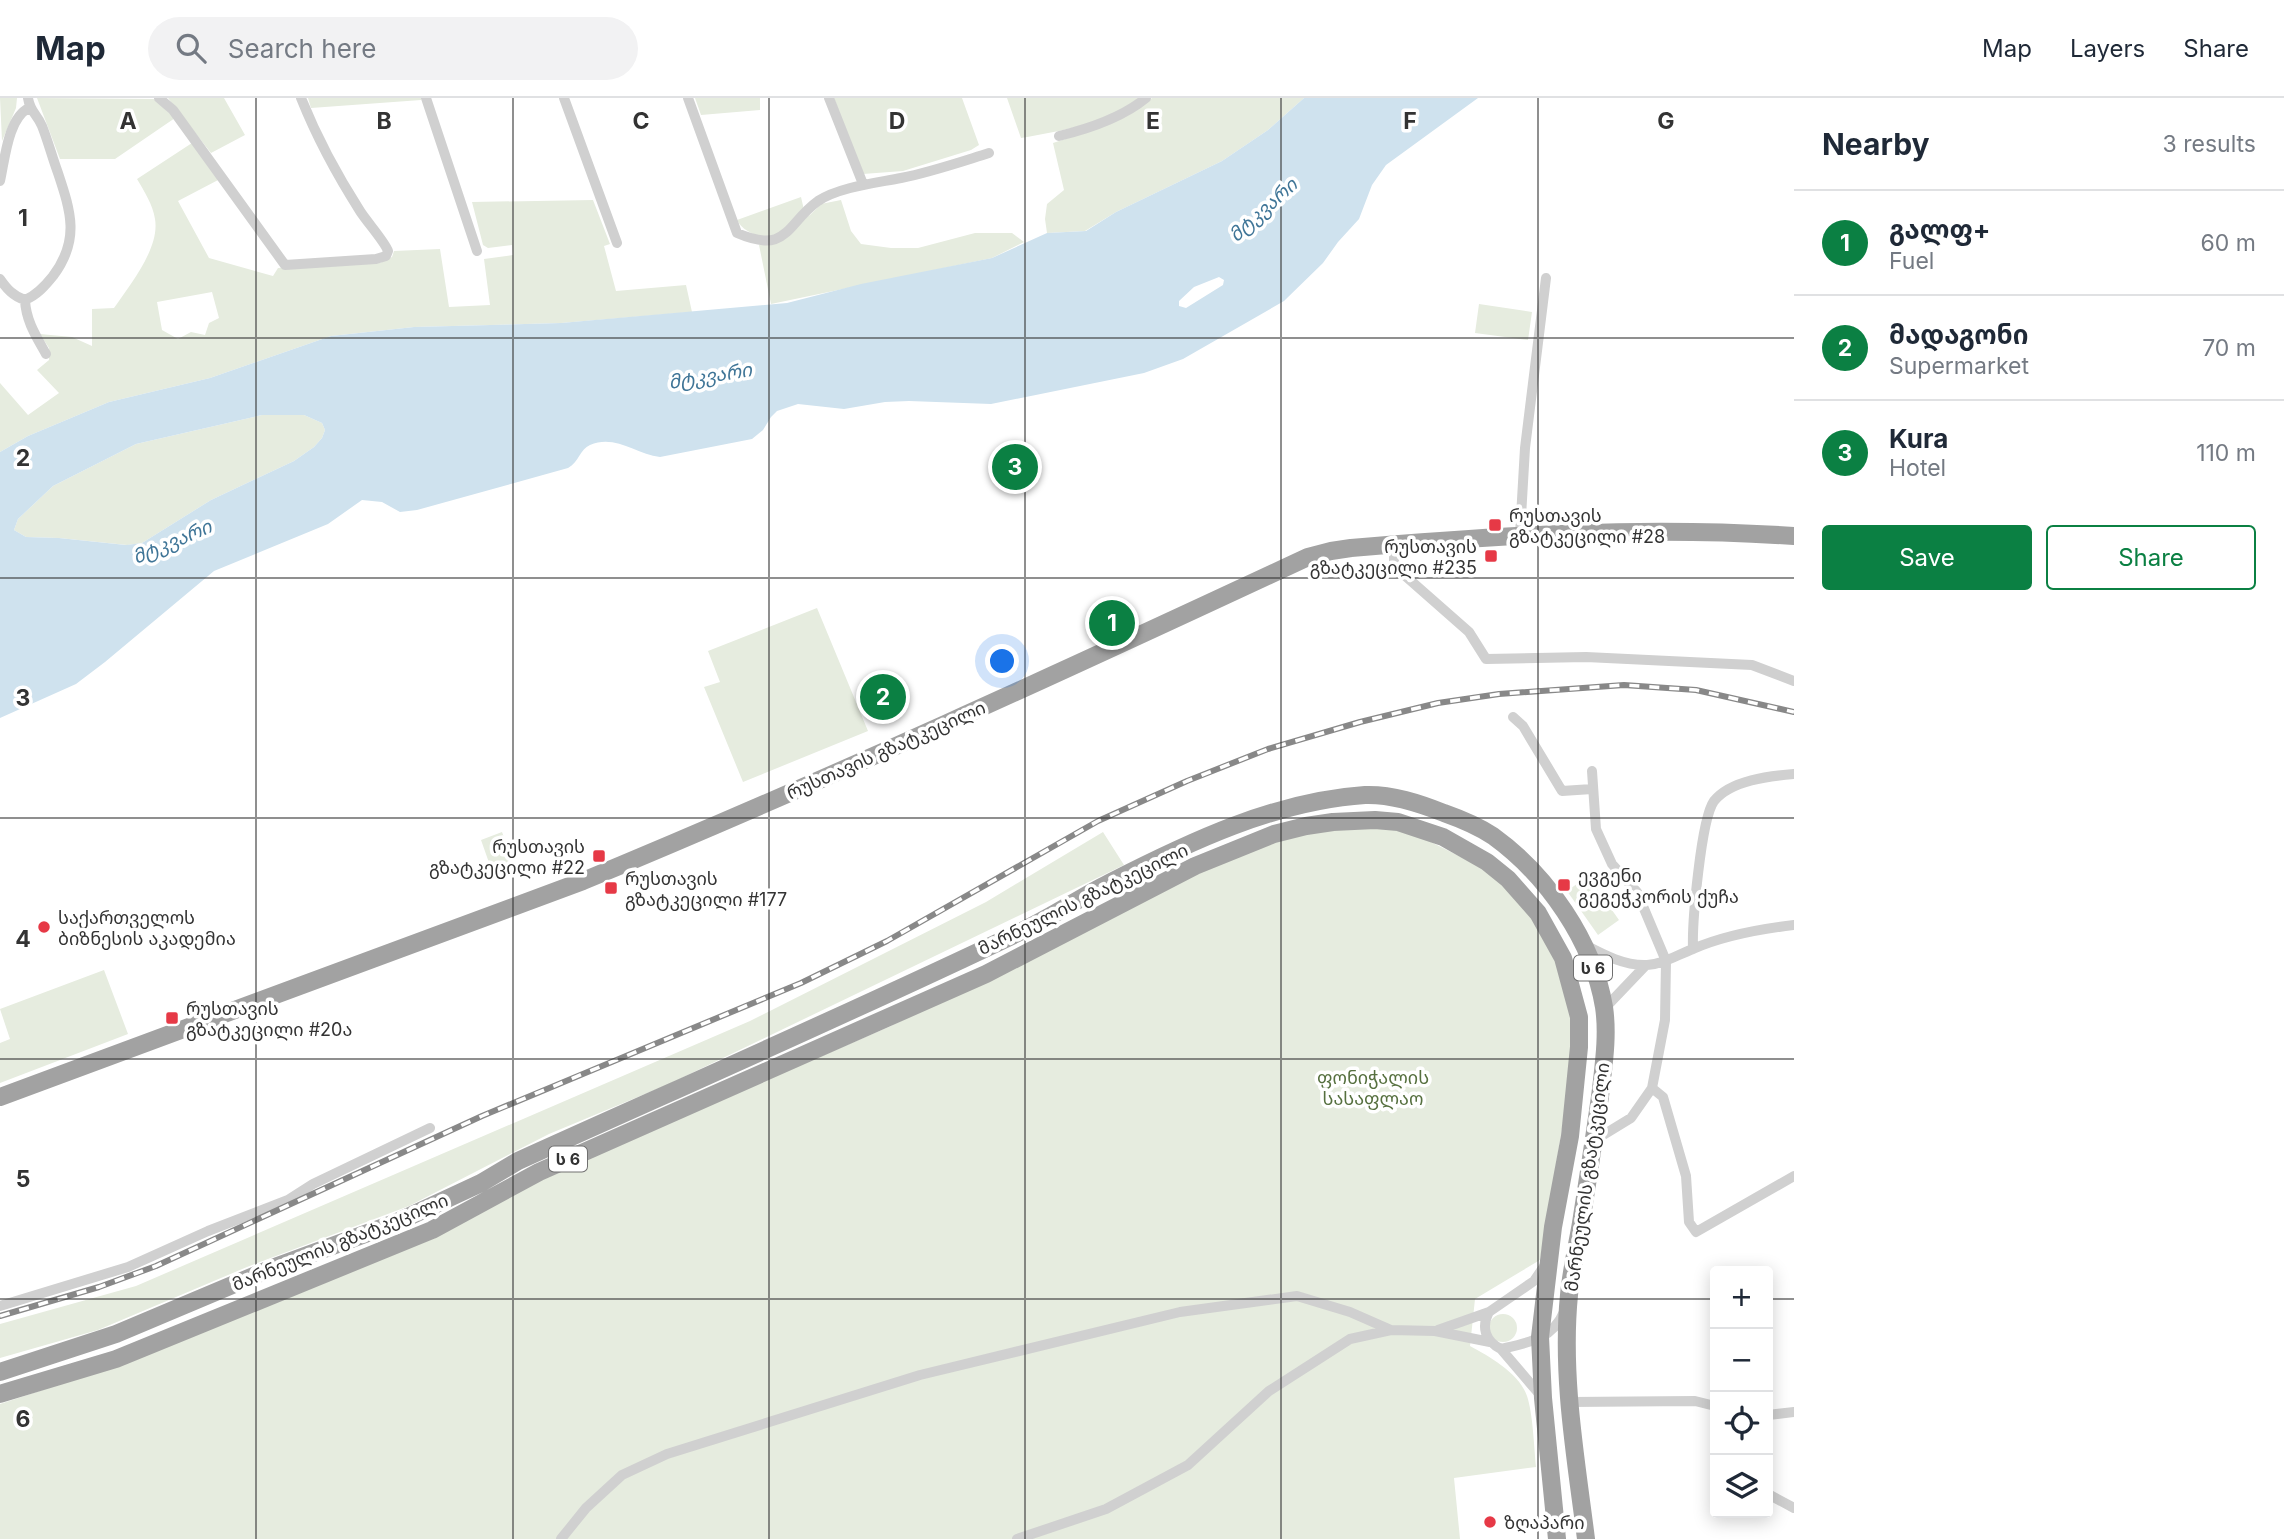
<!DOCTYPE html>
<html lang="en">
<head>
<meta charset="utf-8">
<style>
	:root { --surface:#fff; --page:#f2f2f3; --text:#1f2937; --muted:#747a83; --line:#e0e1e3; --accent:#0b8043 }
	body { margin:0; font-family:Inter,"Noto Sans Georgian",sans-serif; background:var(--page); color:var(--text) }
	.controls { position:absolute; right:21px; bottom:21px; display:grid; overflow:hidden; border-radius:7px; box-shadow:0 4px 18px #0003 }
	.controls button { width:63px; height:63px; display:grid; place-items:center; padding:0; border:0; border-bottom:2px solid var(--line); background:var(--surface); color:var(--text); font:35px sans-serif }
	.you { position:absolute; left:1003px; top:564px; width:24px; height:24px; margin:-18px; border:5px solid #fff; border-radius:50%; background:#1a73e8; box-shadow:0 0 0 10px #1a73e833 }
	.badge { display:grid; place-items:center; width:46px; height:46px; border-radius:50%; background:var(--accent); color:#fff; font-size:23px; font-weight:700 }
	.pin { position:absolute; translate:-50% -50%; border:4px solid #fff; box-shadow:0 2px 7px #0006 }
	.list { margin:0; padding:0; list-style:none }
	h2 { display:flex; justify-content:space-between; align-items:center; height:91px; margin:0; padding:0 28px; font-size:30px }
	h2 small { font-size:23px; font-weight:400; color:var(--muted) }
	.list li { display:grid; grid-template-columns:46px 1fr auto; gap:21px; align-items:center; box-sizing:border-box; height:105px; padding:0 28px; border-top:2px solid var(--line) }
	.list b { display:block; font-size:26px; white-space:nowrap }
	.list p { margin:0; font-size:23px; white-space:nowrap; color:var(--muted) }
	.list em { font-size:23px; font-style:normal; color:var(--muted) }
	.actions { display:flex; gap:14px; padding:21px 28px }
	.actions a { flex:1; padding:16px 0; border:2px solid var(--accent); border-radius:7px; text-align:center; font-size:24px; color:var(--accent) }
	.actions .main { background:var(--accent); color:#fff }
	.icon { flex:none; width:38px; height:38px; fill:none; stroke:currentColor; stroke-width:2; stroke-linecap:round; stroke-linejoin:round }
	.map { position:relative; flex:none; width:1794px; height:1441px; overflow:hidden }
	header { display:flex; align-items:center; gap:42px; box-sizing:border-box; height:98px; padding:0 35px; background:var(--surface); border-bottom:2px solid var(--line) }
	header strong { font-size:33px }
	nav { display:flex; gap:38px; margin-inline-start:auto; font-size:24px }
	.search { width:490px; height:63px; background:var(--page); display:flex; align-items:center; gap:18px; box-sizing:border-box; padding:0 24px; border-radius:38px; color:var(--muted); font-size:26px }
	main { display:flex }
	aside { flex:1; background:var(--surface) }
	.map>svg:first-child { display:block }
	.green { fill:#e6ecdf; fill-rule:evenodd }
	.water { fill:#cfe2ee; fill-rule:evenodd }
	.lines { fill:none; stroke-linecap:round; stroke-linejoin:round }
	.minor { stroke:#d0d0d0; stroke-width:10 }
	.trunk { stroke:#a2a2a2; stroke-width:18 }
	.rail-casing { stroke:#888; stroke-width:6 }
	.rail { stroke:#fff; stroke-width:3.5; stroke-dasharray:10; stroke-linecap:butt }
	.grid { fill:none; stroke:#333; stroke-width:2; stroke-opacity:0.55 }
	.poi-dot { fill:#e63946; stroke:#fff; stroke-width:2.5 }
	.labels { text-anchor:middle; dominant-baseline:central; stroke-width:7; stroke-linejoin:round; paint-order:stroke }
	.shield { fill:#fff; stroke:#707070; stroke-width:2 }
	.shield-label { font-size:16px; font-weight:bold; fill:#333 }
	.poi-label { font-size:18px; fill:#333; stroke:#fff; text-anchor:start }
	.street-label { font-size:18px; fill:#333; stroke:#fff }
	.park-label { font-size:18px; fill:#56703f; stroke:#fff }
	.water-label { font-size:19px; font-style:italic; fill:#3f7597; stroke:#fff }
	.grid-label { font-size:23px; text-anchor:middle; font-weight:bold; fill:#333; stroke:#fff; stroke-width:7; stroke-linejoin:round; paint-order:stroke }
</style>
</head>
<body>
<header>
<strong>Map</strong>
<div class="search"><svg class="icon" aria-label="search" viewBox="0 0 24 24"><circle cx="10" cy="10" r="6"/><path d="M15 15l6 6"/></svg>Search here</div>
<nav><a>Map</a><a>Layers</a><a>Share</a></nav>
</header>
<main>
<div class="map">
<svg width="1794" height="1441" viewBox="0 0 1794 1441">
	<rect width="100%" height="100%" fill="#fff"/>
	<path class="green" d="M 0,0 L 17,0 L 16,10 L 2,43 Z
		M 37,0 L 154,1 L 175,20 L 115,61 L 60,61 Z
		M 168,0 L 224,0 L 245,37 L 211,55 Z
		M 308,0 L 421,0 L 421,2 L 311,10 Z
		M 695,0 L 760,0 L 760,12 L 701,17 Z
		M 834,0 L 962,0 L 979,47 L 971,52 L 903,73 L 863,76 Z
		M 1007,0 L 1140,0 C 1107,25 1062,33 1021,40 Z
		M 1152,0 L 1304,0 L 1268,32 L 1222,63 L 1116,114 L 1085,133 L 1047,135 L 1045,121 L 1047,106 L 1064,92 L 1053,45 C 1086,35 1124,22 1152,0 Z
		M 192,45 L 220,81 L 178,103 L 209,160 L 273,178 L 278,170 L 380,165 L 392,159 L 394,153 L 440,151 L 449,209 L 490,207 L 484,161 L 513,157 L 512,147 L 488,150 L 483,147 L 472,104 L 593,102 L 610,146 L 604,148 L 616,193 L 686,187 L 692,214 L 561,225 L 414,229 L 331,238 L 210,280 L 109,304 L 28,338 L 0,354 L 0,285 L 28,317 L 59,295 L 37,272 L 49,262 L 49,250 L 40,236 L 72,239 L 92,248 L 92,211 L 114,210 C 130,187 160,150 155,121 C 153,107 144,93 137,81 ZM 212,194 L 219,220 L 209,225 L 205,237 L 191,234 L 178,241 L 162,232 L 157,204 Z
		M 801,99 L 804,112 C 797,119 789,130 781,136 C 768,145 743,135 737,122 Z
		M 841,102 L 851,133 L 861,146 L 891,150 L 918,150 L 975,135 L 1012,135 L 1024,144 L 992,160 L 771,206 L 759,147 L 810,117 L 821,106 Z
		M 1479,206 L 1532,214 L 1528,242 L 1475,235 Z
		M 262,317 L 304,317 L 322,325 L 325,332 L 322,340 L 314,349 L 294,363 L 211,402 L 142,445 L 127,447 L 59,440 L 26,439 L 14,432 L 18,421 L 53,388 L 136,346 Z
		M 817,510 L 868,633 L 743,684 L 704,589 L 720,584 L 708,553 Z
		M 1372,727 L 1417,737 L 1499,778 L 1560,858 L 1576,947 L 1540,1162 L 1475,1201 L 1470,1248 C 1489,1258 1520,1276 1527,1298 C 1533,1316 1534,1349 1536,1369 L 1454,1380 L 1460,1441 L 0,1441 L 0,1306 L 70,1283 L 891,928 L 1223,760 L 1280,739 Z
		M 502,734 L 515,768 L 493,776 L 481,742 Z
		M 1103,734 L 1124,767 L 669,986 L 549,1036 L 409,1108 L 247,1169 L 98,1232 L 0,1260 L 0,1226 L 136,1188 L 750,923 L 986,804 Z
		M 1588,778 L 1619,822 L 1598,837 L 1567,793 Z
		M 104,872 L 128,936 L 0,985 L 0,945 L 10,941 L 0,911 Z
		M1489 1230a14 14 0 1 1 28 0a14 14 0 1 1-28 0Z"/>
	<path class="water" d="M 1304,0 L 1478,0 L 1386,67 L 1372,87 L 1359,121 L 1338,144 L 1323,165 L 1284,203 L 1183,261 L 1144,275 L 991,306 L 909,303 L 885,304 L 844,311 L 798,306 L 777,313 L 771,319 L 763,332 L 752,341 L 660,359 C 636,356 615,336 590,347 C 580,351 579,364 568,370 L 417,412 L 400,414 L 382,404 L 362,402 L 328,426 L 214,473 L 105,564 L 76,586 L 0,620 L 0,354 L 28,338 L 109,304 L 210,280 L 331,238 L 414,229 L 561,225 L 787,205 L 861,186 L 992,160 L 1047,135 L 1086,133 L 1116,114 L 1222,63 L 1268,32 ZM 1219,179 L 1224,182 L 1223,187 L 1186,210 L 1179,208 L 1179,203 L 1194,189 ZM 262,317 L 304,317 L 322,325 L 325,332 L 322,340 L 314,349 L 294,363 L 211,402 L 142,445 L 126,447 L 59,440 L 26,439 L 14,432 L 18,421 L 53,388 L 136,346 Z"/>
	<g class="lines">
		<path class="minor" d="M 159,0 L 173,12 L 285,167 L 376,161 L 386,158 L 388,153 C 385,144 367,124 360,113 C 337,77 317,40 301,0
			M 426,0 L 477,153
			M 564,0 L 617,145
			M 688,0 L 737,135 C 788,157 786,126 818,103 C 839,89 876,85 901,80 C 931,74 960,64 989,55
			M 829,0 L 863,86
			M 1059,38 C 1088,31 1123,19 1146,0
			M 0,83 C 5,61 8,20 29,10
			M 0,181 C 7,191 13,198 25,202 C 37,197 45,188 53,178 C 80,142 71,114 58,75 C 52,59 48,43 42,28 C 37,16 30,14 28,0
			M 25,202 C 26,223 36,238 46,256
			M 1520,436 L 1525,350 L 1546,180
			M 1394,446 L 1394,468 L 1469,534 L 1486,561 L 1586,559 L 1752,567 L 1794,583
			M 1513,619 L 1523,628 L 1562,693 L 1592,691
			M 1592,673 L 1596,731 L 1612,766 L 1637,794 L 1666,863 L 1665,922 L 1652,990 L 1631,1020 L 1595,1042
			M 1585,847 C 1604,857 1625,868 1647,867 C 1664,866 1677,857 1693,851 C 1725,837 1760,831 1794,827
			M 1693,851 C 1692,825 1701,721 1714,703 C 1731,682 1770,678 1794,676
			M 1604,911 L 1646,867
			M 1652,990 L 1663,999 L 1686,1078 L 1689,1124 L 1696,1134 L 1794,1078
			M 1545,1167 L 1534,1183 L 1489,1214 C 1481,1229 1485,1243 1501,1251 C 1527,1245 1553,1241 1564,1214
			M 0,1208 L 128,1169 L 208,1133 L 288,1102 L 313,1086 L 430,1030
			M 1438,1232 L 1489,1214
			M 1501,1251 L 1542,1299
			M 1570,1304 L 1695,1303 L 1715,1308
			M 1768,1317 L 1794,1314
			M 1768,1396 L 1794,1410
			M 561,1441 L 586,1410 L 622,1377 L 667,1356 L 920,1277 L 1180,1214 L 1297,1198 L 1350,1214 L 1391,1232
			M 1017,1441 L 1106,1411 L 1188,1367 L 1269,1293 L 1350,1241 L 1391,1232 L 1435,1233 L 1490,1244"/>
		<path class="trunk" d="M 0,999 L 583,783 C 827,682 1068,571 1308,459 L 1331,453 L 1351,450 C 1499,437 1646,428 1794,438
			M 0,1274 L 116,1236 L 275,1169 L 395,1125 L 481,1085 L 518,1063 C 686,987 855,913 1022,833 C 1052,819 1079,800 1109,785 C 1189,744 1275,703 1365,697 C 1392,696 1419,705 1444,715 C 1461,721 1478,728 1493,738 C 1547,777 1593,843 1604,909 C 1608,936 1604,964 1601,991 C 1595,1036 1588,1080 1581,1125 C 1577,1149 1571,1173 1569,1197 C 1561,1278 1576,1361 1586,1441
			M 0,1296 L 116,1261 L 432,1132 L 539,1074 L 986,876 L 1195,768 L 1274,736 L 1306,728 L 1333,724 L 1375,722 L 1398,724 L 1443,739 L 1487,764 L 1508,781 L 1538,815 L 1563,860 L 1579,919 L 1579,949 L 1570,1038 L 1553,1129 L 1540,1239 L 1543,1300 L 1557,1441"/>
		<defs>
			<path id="rail" d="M 0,1218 L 99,1189 L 156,1168 L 482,1018 L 801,885 L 887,843 L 1098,723 L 1187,683 L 1268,651 L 1360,624 L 1438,605 L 1499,596 L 1624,587 L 1696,592 L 1794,614"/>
		</defs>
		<use href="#rail" class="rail-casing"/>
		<use href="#rail" class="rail"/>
	</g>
	<path class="grid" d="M 256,0 L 256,1441M 513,0 L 513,1441M 769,0 L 769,1441M 1025,0 L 1025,1441M 1281,0 L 1281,1441M 1538,0 L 1538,1441M 0,240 L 1794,240M 0,480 L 1794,480M 0,720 L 1794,720M 0,961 L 1794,961M 0,1201 L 1715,1201M 1768,1201 L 1794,1201"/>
	<g class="poi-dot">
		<rect x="1488" y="420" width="14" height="14" rx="3.5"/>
		<rect x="1484" y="451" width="14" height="14" rx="3.5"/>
		<rect x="592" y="751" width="14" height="14" rx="3.5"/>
		<rect x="1557" y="780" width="14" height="14" rx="3.5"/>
		<rect x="604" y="783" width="14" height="14" rx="3.5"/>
		<circle cx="44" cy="829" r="7"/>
		<rect x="165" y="913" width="14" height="14" rx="3.5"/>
		<circle cx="1490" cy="1424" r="7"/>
	</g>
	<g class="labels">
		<g class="shield">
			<rect x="1574" y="857.5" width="38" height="25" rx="5"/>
			<rect x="549" y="1048.5" width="38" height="25" rx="5"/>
		</g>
		<g class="shield-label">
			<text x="1593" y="870">ს 6</text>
			<text x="568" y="1061">ს 6</text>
		</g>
		<g class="poi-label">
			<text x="1509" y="417">რუსთავის<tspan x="1509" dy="21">გზატკეცილი #28</tspan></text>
			<text x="1477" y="448" text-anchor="end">რუსთავის<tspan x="1477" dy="21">გზატკეცილი #235</tspan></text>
			<text x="585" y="748" text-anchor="end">რუსთავის<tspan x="585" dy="21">გზატკეცილი #22</tspan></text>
			<text x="1578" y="777">ევგენი<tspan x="1578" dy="21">გეგეჭკორის ქუჩა</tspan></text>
			<text x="625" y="780">რუსთავის<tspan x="625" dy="21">გზატკეცილი #177</tspan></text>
			<text x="58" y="819">საქართველოს<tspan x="58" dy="21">ბიზნესის აკადემია</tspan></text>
			<text x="186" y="910">რუსთავის<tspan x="186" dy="21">გზატკეცილი #20ა</tspan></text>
			<text x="1504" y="1424">ზღაპარი</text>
		</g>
		<g class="street-label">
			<text transform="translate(886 652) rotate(-24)">რუსთავის გზატკეცილი</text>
			<text transform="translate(1083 801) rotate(-26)">მარნეულის გზატკეცილი</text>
			<text transform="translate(1587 1079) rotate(-82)">მარნეულის გზატკეცილი</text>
			<text transform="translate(340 1144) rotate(-22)">მარნეულის გზატკეცილი</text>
		</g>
		<g class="park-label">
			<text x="1373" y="979">ფონიჭალის<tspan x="1373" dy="21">სასაფლაო</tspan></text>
		</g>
		<g class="water-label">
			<text transform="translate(1263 112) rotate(-42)">მტკვარი</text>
			<text transform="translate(710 278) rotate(-9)">მტკვარი</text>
			<text transform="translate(172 444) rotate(-23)">მტკვარი</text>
		</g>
	</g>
	<g class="grid-label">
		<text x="128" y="31">A</text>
		<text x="384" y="31">B</text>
		<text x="641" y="31">C</text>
		<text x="897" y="31">D</text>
		<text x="1153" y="31">E</text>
		<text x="1410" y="31">F</text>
		<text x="1666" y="31">G</text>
		<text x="23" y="128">1</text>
		<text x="23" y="368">2</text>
		<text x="23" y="608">3</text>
		<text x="23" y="849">4</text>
		<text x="23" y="1089">5</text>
		<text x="23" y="1329">6</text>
	</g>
</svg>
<div class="controls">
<button>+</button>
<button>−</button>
<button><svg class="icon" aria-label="locate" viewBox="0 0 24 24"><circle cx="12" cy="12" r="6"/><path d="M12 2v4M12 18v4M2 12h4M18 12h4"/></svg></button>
<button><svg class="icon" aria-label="layers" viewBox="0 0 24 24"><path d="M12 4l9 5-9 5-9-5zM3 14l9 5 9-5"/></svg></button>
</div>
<div class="you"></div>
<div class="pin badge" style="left:1112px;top:525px">1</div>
<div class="pin badge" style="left:883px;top:599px">2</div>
<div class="pin badge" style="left:1015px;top:369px">3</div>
</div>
<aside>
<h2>Nearby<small>3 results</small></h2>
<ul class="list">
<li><span class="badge">1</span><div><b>გალფ+</b><p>Fuel</p></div><em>60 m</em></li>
<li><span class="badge">2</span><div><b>მადაგონი</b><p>Supermarket</p></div><em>70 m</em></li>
<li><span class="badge">3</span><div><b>Kura</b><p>Hotel</p></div><em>110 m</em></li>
</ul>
<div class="actions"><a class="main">Save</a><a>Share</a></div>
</aside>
</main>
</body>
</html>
